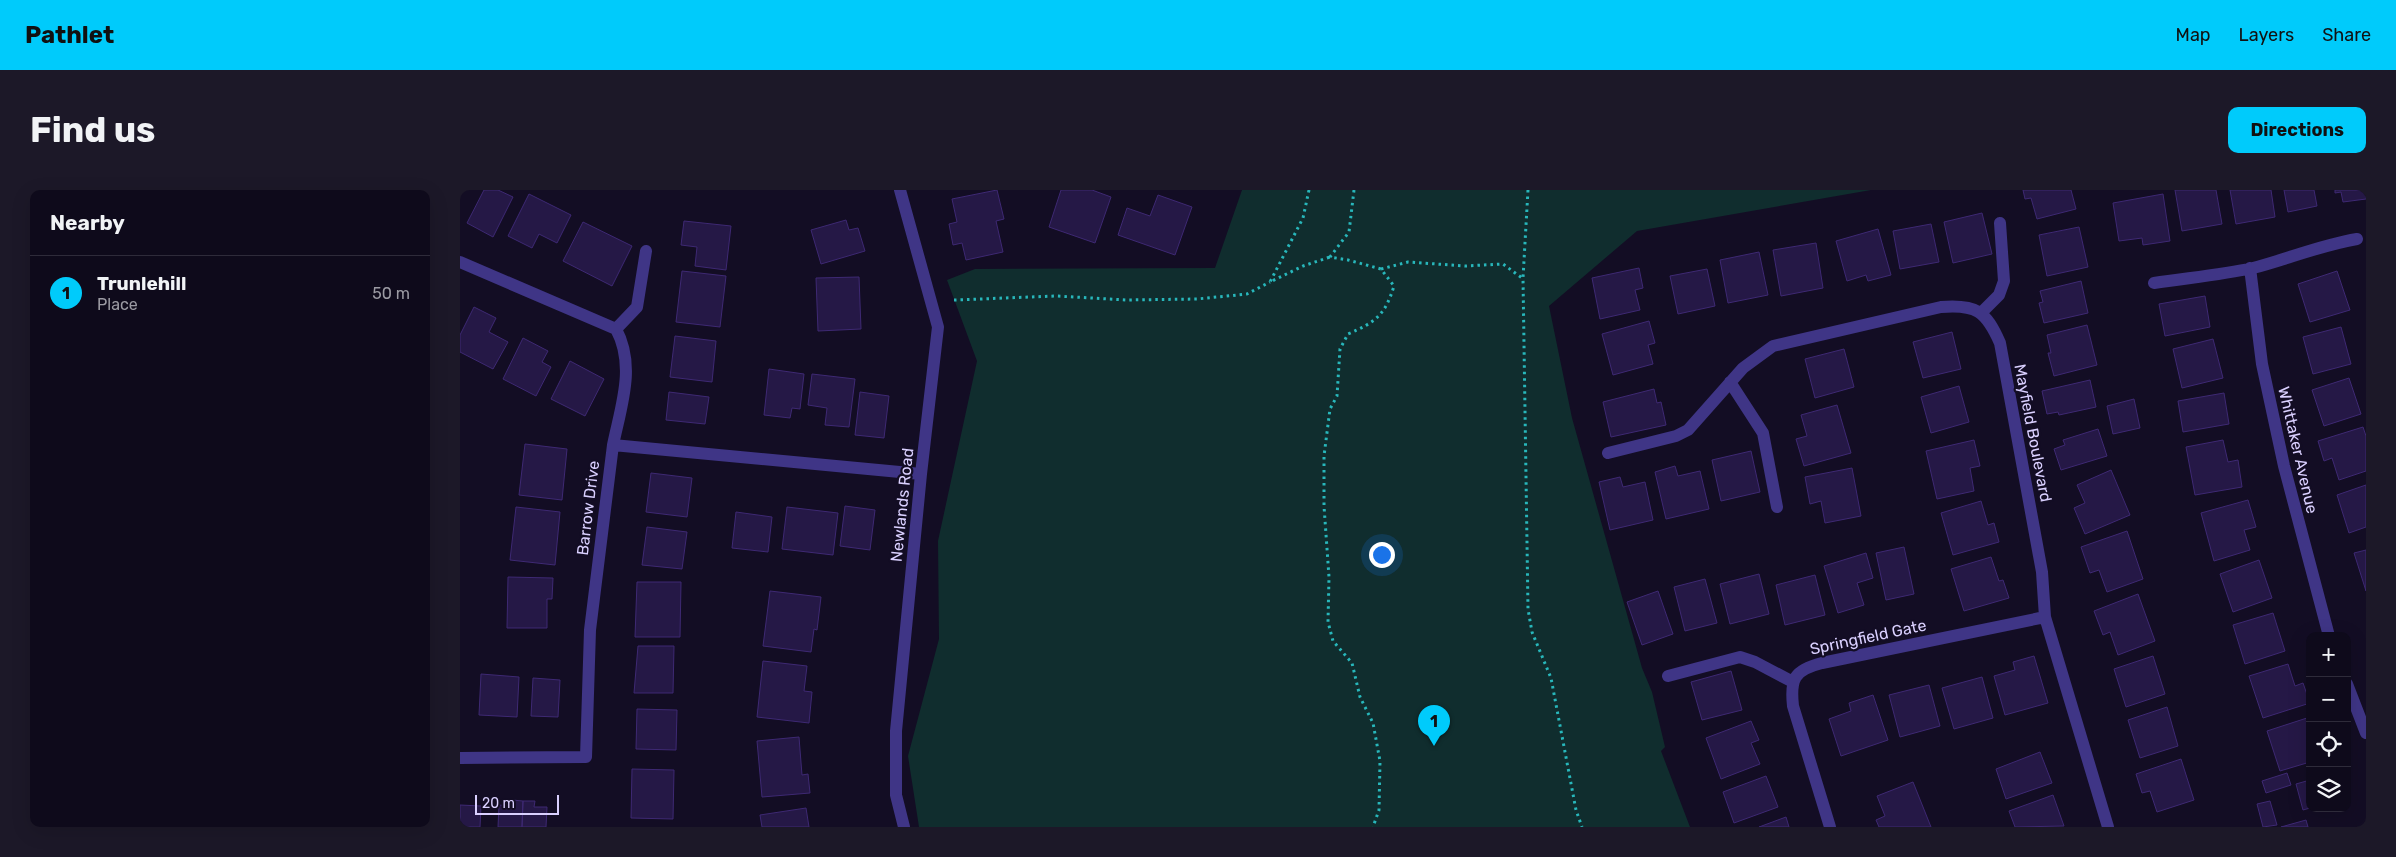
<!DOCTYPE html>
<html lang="en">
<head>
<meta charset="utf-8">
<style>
	:root { --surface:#0e0a1b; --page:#1c1828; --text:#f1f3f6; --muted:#9b9aa3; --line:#2e2b3a; --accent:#00cbfb }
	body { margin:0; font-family:Rubik,sans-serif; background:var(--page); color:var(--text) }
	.controls { position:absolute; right:15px; bottom:15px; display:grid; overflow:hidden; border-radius:10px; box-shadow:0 5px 20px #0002 }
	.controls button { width:45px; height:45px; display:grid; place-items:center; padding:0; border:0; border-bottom:1px solid var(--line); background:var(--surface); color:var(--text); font:25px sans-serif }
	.scale { position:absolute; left:15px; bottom:12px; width:84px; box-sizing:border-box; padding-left:5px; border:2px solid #dad0ff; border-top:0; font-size:14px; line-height:18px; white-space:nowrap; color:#dad0ff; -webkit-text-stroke:4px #130d24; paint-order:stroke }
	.you { position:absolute; left:921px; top:364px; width:18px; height:18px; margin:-12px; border:4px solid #fff; border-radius:50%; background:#1a73e8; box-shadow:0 0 0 8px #1a73e833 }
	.badge { display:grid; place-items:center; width:32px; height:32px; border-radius:50%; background:var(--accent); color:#111; font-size:16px; font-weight:700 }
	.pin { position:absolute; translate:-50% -41px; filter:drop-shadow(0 1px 2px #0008) }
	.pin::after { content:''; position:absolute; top:26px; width:18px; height:15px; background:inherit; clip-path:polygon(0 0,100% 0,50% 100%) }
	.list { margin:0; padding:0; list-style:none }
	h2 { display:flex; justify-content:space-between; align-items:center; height:65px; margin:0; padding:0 20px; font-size:21px }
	h2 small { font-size:16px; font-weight:400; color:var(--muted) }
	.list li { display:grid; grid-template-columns:32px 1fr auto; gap:15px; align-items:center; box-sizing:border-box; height:75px; padding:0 20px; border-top:1px solid var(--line) }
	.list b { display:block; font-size:19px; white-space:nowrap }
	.list p { margin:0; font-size:16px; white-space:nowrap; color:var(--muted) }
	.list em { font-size:16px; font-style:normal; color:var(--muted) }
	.icon { flex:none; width:28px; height:28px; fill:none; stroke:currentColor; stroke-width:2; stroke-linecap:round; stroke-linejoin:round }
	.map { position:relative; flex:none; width:1906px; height:637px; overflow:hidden; border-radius:10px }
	header { display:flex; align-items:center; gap:30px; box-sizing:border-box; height:70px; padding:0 25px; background:var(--accent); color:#111 }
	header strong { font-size:24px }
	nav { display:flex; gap:28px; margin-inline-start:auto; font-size:18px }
	.intro { display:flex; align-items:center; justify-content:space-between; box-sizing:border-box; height:120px; padding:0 30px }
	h1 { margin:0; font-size:35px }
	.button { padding:12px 22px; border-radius:10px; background:var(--accent); color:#111; font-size:18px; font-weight:700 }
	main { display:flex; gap:30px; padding:0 30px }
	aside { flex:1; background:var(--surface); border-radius:10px; box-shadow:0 5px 20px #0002 }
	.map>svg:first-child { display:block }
	.green { fill:#102d2e }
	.building { fill:#251846; stroke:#3e2973 }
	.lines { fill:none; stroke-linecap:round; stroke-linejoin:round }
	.path { stroke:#28b7bb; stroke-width:3; stroke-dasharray:2.5 4; stroke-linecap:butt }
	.minor { stroke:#3f3586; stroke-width:12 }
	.labels { text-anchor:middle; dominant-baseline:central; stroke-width:4.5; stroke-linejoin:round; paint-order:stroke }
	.street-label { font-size:16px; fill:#dad0ff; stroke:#130d24 }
</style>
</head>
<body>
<header>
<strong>Pathlet</strong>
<nav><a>Map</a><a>Layers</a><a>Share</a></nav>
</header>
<div class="intro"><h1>Find us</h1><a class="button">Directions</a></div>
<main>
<aside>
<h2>Nearby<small></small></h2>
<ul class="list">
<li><span class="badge">1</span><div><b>Trunlehill</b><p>Place</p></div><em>50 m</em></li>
</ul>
</aside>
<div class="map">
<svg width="1906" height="637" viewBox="0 0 1906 637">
	<rect width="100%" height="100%" fill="#130d24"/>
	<path class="green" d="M 782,0 L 1411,0 L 1177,41 L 1089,116 L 1112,228 L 1182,478 L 1192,502 L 1205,557 L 1201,561 L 1230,637 L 459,637 L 448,566 L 479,449 L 478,351 L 517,171 L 487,90 L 515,79 L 755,78 Z"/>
	<path class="building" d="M 24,0 L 38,0 L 53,7 L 33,47 L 7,33 Z
		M 537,0 L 544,29 L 536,31 L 543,62 L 506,70 L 502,53 L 493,55 L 489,34 L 497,32 L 492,9 Z
		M 601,0 L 632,0 L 651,7 L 635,53 L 589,37 Z
		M 1563,0 L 1611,0 L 1616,19 L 1577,29 L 1571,8 L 1565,9 Z
		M 1715,0 L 1756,0 L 1762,34 L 1722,41 Z
		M 1770,0 L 1811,0 L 1815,27 L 1776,34 Z
		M 1824,0 L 1854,0 L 1857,16 L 1828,22 Z
		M 1875,0 L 1905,0 L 1906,9 L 1883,12 L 1881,2 L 1875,3 Z
		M 69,4 L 111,25 L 97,53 L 79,44 L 72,58 L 48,46 Z
		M 1703,4 L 1710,51 L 1683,55 L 1682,48 L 1659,51 L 1653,13 Z
		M 698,5 L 732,17 L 715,65 L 658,45 L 667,18 L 690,26 Z
		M 1522,23 L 1532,64 L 1493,73 L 1484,32 Z
		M 386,30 L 389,40 L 398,38 L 405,61 L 361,74 L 351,40 Z
		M 224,31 L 271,36 L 266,80 L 235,76 L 237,57 L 221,55 Z
		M 123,32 L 172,56 L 152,96 L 103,71 Z
		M 1471,34 L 1479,72 L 1440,79 L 1433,41 Z
		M 1619,37 L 1628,77 L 1587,86 L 1579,45 Z
		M 1418,39 L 1431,85 L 1408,91 L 1406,85 L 1387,91 L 1376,51 Z
		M 1356,53 L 1363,98 L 1321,106 L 1313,60 Z
		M 1299,62 L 1308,105 L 1268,113 L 1260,70 Z
		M 1179,78 L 1183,98 L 1175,100 L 1180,120 L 1140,129 L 1132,88 Z
		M 1247,79 L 1255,116 L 1218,124 L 1210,86 Z
		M 222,81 L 266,86 L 260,137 L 216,132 Z
		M 1877,81 L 1890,120 L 1850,132 L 1838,94 Z
		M 399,87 L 401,139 L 358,141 L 356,88 Z
		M 1621,91 L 1628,123 L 1584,133 L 1579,113 L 1583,112 L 1580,101 Z
		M 1745,106 L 1750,137 L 1705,146 L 1699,114 Z
		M 14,117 L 36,128 L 29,142 L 48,152 L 33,179 L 0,162 L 0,145 Z
		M 1189,131 L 1195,153 L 1188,155 L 1193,174 L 1153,185 L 1142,144 Z
		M 1627,135 L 1637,175 L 1594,186 L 1588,163 L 1591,163 L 1587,145 Z
		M 1881,137 L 1891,174 L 1853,184 L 1843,147 Z
		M 1492,142 L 1501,179 L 1463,188 L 1453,152 Z
		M 215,146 L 256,151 L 252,192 L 210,187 Z
		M 63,148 L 88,161 L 82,172 L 91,177 L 76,206 L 43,189 Z
		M 1753,149 L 1763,188 L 1722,198 L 1713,159 Z
		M 1384,159 L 1394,197 L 1355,208 L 1345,169 Z
		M 110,171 L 144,189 L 125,226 L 91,209 Z
		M 309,179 L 344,184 L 340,219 L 332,218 L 330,228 L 304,225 Z
		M 352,184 L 395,189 L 389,237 L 365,235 L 367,218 L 348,215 Z
		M 1889,188 L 1901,224 L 1864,236 L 1852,200 Z
		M 1630,190 L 1636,217 L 1599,225 L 1598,222 L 1587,224 L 1582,201 Z
		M 1499,196 L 1509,232 L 1471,243 L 1461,207 Z
		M 1194,199 L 1197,213 L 1201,212 L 1206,235 L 1151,247 L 1143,212 Z
		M 209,202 L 249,207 L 245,234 L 206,230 Z
		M 400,202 L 429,206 L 424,248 L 395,245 Z
		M 1764,203 L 1769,234 L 1723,242 L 1718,211 Z
		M 1674,209 L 1680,238 L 1653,244 L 1647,216 Z
		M 1377,215 L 1391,263 L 1344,276 L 1336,249 L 1347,246 L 1341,225 Z
		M 1903,237 L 1906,246 L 1906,281 L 1879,290 L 1872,268 L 1864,271 L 1858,251 Z
		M 1638,239 L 1647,266 L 1601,280 L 1594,259 L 1605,255 L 1603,250 Z
		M 1514,250 L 1520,276 L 1510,278 L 1514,301 L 1477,309 L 1466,261 Z
		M 1763,250 L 1768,272 L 1778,270 L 1782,297 L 1735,305 L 1726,257 Z
		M 65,254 L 107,259 L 102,310 L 59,305 Z
		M 1291,261 L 1300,302 L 1261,311 L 1252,270 Z
		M 1215,276 L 1218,286 L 1240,281 L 1249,319 L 1206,329 L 1195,282 Z
		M 1392,278 L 1401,326 L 1365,333 L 1361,311 L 1350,314 L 1345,287 Z
		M 1651,280 L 1670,325 L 1625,344 L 1614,318 L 1625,313 L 1617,295 Z
		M 191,283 L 232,288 L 227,327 L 186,322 Z
		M 1160,287 L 1163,297 L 1185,292 L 1193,330 L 1150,340 L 1139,292 Z
		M 1906,295 L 1906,337 L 1889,343 L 1877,305 Z
		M 1788,310 L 1796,337 L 1784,340 L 1790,360 L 1754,371 L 1741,323 Z
		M 1521,311 L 1528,335 L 1534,333 L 1539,352 L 1493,365 L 1481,323 Z
		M 385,316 L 415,320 L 410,360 L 380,356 Z
		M 56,317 L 100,322 L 95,375 L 50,370 Z
		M 327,317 L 378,323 L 373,365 L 322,359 Z
		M 276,322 L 312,327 L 308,362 L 272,358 Z
		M 187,337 L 227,342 L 222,379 L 182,375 Z
		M 1667,341 L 1683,389 L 1647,402 L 1639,380 L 1630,383 L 1621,357 Z
		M 1444,357 L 1454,404 L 1426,410 L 1416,363 Z
		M 1906,360 L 1906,401 L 1894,363 Z
		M 1406,363 L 1413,388 L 1397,393 L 1404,415 L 1378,423 L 1364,376 Z
		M 1531,367 L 1539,391 L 1543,390 L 1549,408 L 1504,421 L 1491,379 Z
		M 1799,370 L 1812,408 L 1773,422 L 1760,384 Z
		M 1299,384 L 1309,424 L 1270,434 L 1260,394 Z
		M 1355,385 L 1365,425 L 1325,435 L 1316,395 Z
		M 48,387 L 93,388 L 92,409 L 87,409 L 87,438 L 47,438 Z
		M 1245,389 L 1257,433 L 1225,441 L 1214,397 Z
		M 177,392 L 221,392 L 220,447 L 175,447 Z
		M 310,401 L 361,407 L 357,440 L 354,439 L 351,462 L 303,456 Z
		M 1198,401 L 1213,444 L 1182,455 L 1167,412 Z
		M 1678,404 L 1695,451 L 1658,465 L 1650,442 L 1643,445 L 1634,421 Z
		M 1813,423 L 1825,461 L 1785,474 L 1773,435 Z
		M 178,456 L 214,456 L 213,503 L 174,503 Z
		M 1574,466 L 1588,513 L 1545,525 L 1534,486 L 1555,480 L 1553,472 Z
		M 1693,466 L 1705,504 L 1666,517 L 1654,479 Z
		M 303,471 L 347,476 L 344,501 L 352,502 L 349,533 L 297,527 Z
		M 1828,474 L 1835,496 L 1843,493 L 1850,513 L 1803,528 L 1789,486 Z
		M 1271,481 L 1282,520 L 1242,530 L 1231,492 Z
		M 21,484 L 59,487 L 57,527 L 19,525 Z
		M 1522,487 L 1533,528 L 1494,539 L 1482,498 Z
		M 73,488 L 100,490 L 98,527 L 71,526 Z
		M 1469,495 L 1480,536 L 1440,547 L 1429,505 Z
		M 1413,505 L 1428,550 L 1381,566 L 1369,529 L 1391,521 L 1389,513 Z
		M 1707,517 L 1718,556 L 1680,568 L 1668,530 Z
		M 177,519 L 217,520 L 216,560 L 176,559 Z
		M 1850,527 L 1850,572 L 1820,581 L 1807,541 Z
		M 1291,531 L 1299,550 L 1291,553 L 1300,574 L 1261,589 L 1246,548 Z
		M 339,547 L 342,585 L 348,584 L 350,603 L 302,607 L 297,551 Z
		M 1580,562 L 1592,593 L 1546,609 L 1536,579 Z
		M 1721,569 L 1734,610 L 1697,622 L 1690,601 L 1682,603 L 1676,584 Z
		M 172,579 L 214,580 L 213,629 L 171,628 Z
		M 1827,583 L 1831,595 L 1806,603 L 1802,591 Z
		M 1306,586 L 1318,617 L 1274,633 L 1263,602 Z
		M 1850,590 L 1850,618 L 1843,620 L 1836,594 Z
		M 1453,592 L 1471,637 L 1419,637 L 1416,630 L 1425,626 L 1417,606 Z
		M 1593,605 L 1604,636 L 1555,637 L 1549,621 Z
		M 52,610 L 63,611 L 62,637 L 38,637 L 39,615 L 52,616 Z
		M 63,611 L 75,611 L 74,617 L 87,617 L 86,637 L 62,637 Z
		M 1810,611 L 1817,635 L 1803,637 L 1797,614 Z
		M 0,615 L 21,616 L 20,637 L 0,637 Z
		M 346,618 L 349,637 L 302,637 L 300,625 Z
		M 1326,627 L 1329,637 L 1299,637 Z
		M 1846,630 L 1848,637 L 1821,637 Z"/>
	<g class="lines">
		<path class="path" d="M 849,0 L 843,28 L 810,92 L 843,76 L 870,67
			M 894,0 L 889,42 L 870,67 L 888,70 L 921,79 L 934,96 C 925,125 916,132 888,144 L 880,159 L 877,206 L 870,219 L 864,266 L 864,316 L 869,387 L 868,432 L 873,451 L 892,473 L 900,507 L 913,533 L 920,571 L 919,620 L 913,637
			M 1068,0 L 1063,88 L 1068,419 L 1072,442 L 1091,488 L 1116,620 L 1122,637
			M 921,79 L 948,72 L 1005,76 L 1043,74 L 1062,88
			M 494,110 L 596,106 L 666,110 L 737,109 L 787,104 L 810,92"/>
		<path class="minor" d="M 440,0 L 478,137 L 461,284 L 436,541 L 436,605 L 444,637
			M 0,72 L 156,139 C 176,176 161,216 153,255
			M 1790,78 L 1802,174 L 1824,276 L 1869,446
			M 1694,93 C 1726,88 1761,85 1793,78 C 1828,69 1861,55 1897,49
			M 1522,122 L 1539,105 L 1544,91 L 1540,33
			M 156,139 L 177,117 L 186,61
			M 1270,192 L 1303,243 L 1317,317
			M 1148,263 L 1216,246 L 1228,240 L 1283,178 L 1313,156 L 1481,117 C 1516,114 1526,121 1540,153 L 1582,382 L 1585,427 L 1648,637
			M 1208,486 L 1280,467 L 1295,472 L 1333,492
			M 1887,494 L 1906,543
			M 0,568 L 126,567 L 130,440 L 153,255 L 461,284
			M 1370,637 L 1333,516 C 1330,489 1334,480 1362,473 L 1585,427"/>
	</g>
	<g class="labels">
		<g class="street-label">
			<text transform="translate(1573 243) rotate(79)">Mayfield Boulevard</text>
			<text transform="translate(1838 260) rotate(77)">Whittaker Avenue</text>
			<text transform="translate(442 315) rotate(-84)">Newlands Road</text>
			<text transform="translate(128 318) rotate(-83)">Barrow Drive</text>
			<text transform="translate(1408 447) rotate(-12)">Springfield Gate</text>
		</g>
	</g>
</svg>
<div class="controls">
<button>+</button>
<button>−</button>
<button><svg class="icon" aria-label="locate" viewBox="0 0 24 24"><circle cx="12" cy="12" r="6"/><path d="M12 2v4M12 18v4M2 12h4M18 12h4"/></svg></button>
<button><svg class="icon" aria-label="layers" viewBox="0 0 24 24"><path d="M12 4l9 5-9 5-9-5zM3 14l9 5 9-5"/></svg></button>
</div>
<div class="scale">20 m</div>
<div class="you"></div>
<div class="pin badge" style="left:974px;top:556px">1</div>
</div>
</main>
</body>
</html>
